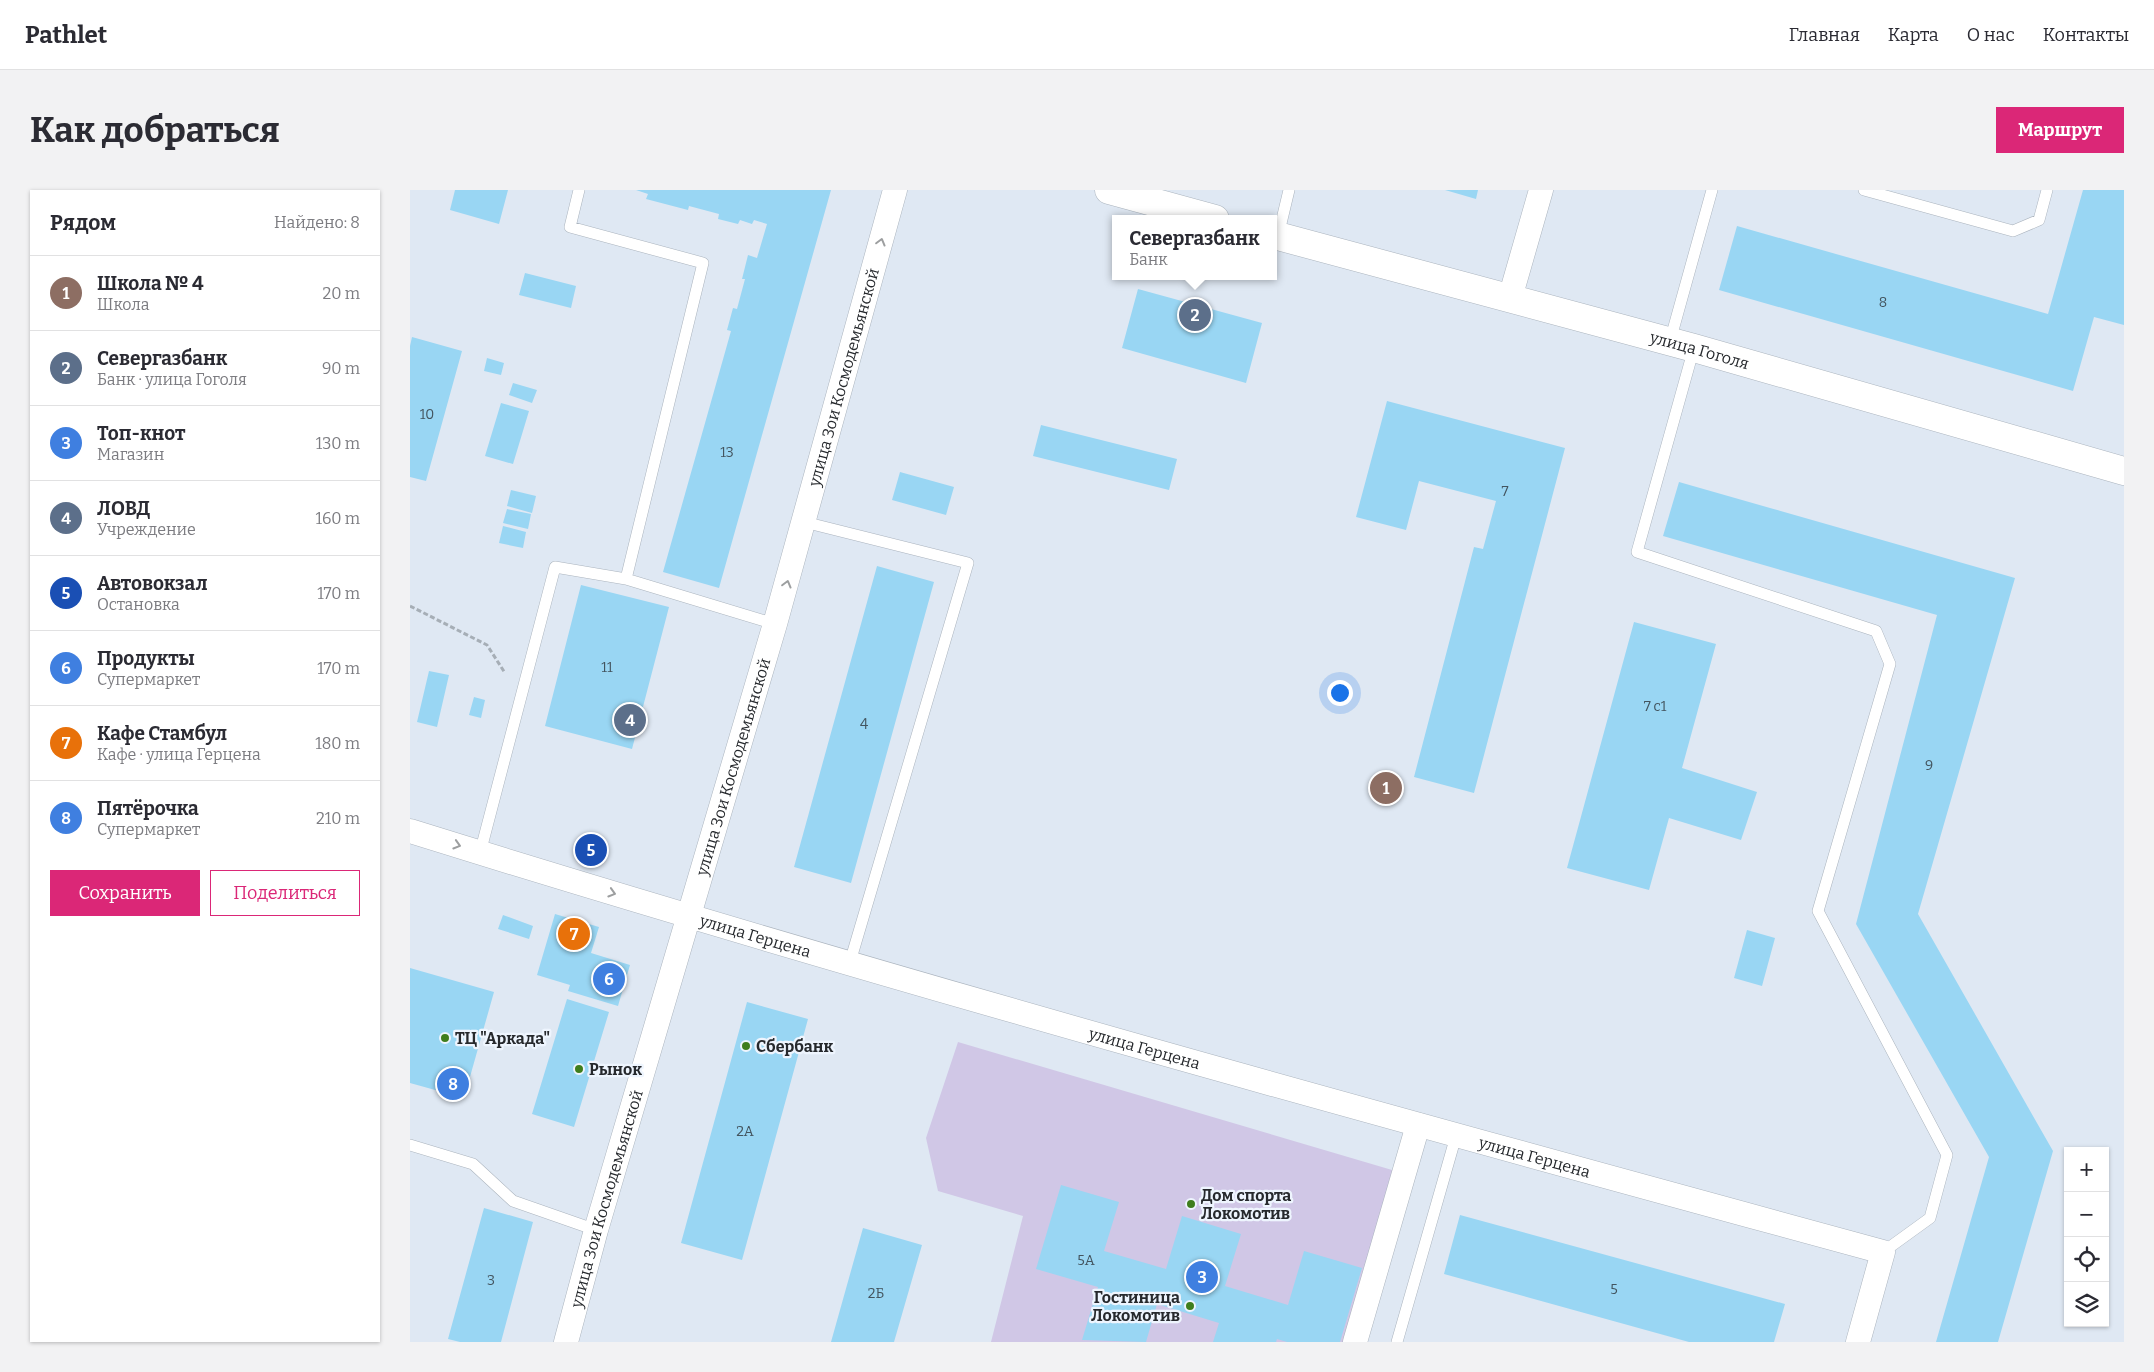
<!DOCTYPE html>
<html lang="ru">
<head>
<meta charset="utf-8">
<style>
	:root { --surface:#fff; --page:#f2f2f3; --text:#2b2b33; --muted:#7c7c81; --line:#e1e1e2; --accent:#db2777 }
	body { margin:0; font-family:Bitter,serif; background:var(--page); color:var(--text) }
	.controls { position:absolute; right:15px; bottom:15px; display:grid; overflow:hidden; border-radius:0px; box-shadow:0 1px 4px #0004 }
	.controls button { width:45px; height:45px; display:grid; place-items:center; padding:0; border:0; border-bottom:1px solid var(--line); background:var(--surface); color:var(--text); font:25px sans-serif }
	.you { position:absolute; left:929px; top:502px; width:18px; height:18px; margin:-12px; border:4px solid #fff; border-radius:50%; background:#1a73e8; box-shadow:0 0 0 8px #1a73e833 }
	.badge { display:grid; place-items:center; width:32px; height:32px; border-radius:50%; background:var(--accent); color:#fff; font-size:16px; font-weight:700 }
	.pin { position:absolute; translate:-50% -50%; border:2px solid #fff; box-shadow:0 1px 5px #0006 }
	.popup { position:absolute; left:702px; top:25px; width:165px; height:65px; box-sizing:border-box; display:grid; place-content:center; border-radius:0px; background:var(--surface); filter:drop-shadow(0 1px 4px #0005); font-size:16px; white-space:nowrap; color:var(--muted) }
	.popup b { font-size:19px; color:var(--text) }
	.popup::after { content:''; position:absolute; left:50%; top:100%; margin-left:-10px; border:10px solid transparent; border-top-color:var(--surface) }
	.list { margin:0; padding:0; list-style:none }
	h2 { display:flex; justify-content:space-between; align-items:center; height:65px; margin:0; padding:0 20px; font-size:21px }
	h2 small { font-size:16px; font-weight:400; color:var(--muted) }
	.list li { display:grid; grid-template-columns:32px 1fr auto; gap:15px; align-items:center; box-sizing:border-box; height:75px; padding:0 20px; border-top:1px solid var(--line) }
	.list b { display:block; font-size:19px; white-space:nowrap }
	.list p { margin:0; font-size:16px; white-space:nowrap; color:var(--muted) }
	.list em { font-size:16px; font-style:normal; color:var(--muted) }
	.actions { display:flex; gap:10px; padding:15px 20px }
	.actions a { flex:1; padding:11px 0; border:1px solid var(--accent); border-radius:0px; text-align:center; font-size:18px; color:var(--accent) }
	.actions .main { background:var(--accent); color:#fff }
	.icon { flex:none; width:28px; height:28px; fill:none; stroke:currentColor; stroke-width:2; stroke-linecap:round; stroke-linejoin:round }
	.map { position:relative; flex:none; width:1714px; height:1152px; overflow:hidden; border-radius:0px }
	header { display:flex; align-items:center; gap:30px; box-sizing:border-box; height:70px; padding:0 25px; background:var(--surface); border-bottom:1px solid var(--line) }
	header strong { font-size:24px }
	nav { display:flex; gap:28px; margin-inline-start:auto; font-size:18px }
	.intro { display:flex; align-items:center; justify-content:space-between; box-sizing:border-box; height:120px; padding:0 30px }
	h1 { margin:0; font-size:35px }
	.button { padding:12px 22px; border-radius:0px; background:var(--accent); color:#fff; font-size:18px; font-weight:700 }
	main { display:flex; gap:30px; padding:0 30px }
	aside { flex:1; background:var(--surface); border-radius:0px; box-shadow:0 1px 4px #0004 }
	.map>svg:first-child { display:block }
	.green { fill:#d0c7e6 }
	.building { fill:#99d6f3 }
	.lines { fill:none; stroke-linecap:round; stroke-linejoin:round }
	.service-casing { stroke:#abb4be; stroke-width:12 }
	.minor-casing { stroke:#abb4be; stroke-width:25 }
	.secondary-casing { stroke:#abb4be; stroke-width:29 }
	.path { stroke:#a6aeb6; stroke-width:3; stroke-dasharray:5 2.5; stroke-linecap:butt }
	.service { stroke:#fff; stroke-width:11 }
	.minor { stroke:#fff; stroke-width:24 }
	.secondary { stroke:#fff; stroke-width:28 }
	.oneway { stroke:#9d9fa0 }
	.poi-dot { fill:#3f7e1d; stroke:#eef5fe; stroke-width:2 }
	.labels { text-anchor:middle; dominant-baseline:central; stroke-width:4.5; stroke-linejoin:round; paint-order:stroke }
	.number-label { font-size:14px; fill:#43545e }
	.street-label { font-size:16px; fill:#26292d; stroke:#eef5fe }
	.poi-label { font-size:16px; font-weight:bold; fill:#26292d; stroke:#eef5fe; text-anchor:start }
</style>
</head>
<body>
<header>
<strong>Pathlet</strong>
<nav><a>Главная</a><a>Карта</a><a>О нас</a><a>Контакты</a></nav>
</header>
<div class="intro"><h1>Как добраться</h1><a class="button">Маршрут</a></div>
<main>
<aside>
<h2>Рядом<small>Найдено: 8</small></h2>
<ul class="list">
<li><span class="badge" style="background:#8d6e63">1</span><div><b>Школа № 4</b><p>Школа</p></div><em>20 m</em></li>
<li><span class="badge" style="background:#5c6f8a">2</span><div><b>Севергазбанк</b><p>Банк · улица Гоголя</p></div><em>90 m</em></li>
<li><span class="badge" style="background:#3f7fe0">3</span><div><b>Топ-кнот</b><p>Магазин</p></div><em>130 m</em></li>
<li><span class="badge" style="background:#5c6f8a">4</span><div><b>ЛОВД</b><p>Учреждение</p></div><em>160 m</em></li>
<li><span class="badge" style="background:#1a4fb4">5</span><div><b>Автовокзал</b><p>Остановка</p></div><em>170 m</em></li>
<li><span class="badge" style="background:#3f7fe0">6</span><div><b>Продукты</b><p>Супермаркет</p></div><em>170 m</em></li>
<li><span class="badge" style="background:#e8710a">7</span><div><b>Кафе Стамбул</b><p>Кафе · улица Герцена</p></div><em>180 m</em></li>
<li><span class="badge" style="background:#3f7fe0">8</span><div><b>Пятёрочка</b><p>Супермаркет</p></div><em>210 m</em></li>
</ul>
<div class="actions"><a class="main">Сохранить</a><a>Поделиться</a></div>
</aside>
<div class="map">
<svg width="1714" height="1152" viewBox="0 0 1714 1152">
	<rect width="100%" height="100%" fill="#dfe8f3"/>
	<path class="green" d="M 548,852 L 999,985 L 956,1152 L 581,1152 L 613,1026 L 528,1001 L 516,948 Z"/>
	<path class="building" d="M 45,0 L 98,0 L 89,34 L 40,20 Z
		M 226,0 L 421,0 L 309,398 L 253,382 L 321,141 L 317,140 L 323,118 L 327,119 L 335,89 L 332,89 L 338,65 L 347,68 L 357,34 L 344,30 L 342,34 L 330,30 L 328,34 L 308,29 L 309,24 L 279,16 L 278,20 L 236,9 L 238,4 Z
		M 1035,0 L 1068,0 L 1066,9 Z
		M 1673,0 L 1714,0 L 1714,135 L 1684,127 L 1663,201 L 1309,100 L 1327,36 L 1638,124 Z
		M 115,83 L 166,96 L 161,118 L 109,105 Z
		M 728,99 L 852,133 L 836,193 L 712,158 Z
		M 2,147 L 52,161 L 16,291 L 0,287 L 0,156 Z
		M 77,168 L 94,173 L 91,185 L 74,181 Z
		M 103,193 L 127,200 L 122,213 L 99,205 Z
		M 977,211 L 1155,258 L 1064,603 L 1004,587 L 1064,357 L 1073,359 L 1086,311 L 1009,291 L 996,340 L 946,327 Z
		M 91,213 L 119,221 L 103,274 L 75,266 Z
		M 631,235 L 767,269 L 759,300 L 623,266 Z
		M 490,282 L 544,297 L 536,325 L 482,310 Z
		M 1269,292 L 1605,388 L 1508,724 L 1643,961 L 1588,1152 L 1526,1152 L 1579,967 L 1446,734 L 1527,425 L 1253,346 Z
		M 101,300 L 126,306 L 122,323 L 97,316 Z
		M 97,319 L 121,324 L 118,339 L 93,333 Z
		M 93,336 L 116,342 L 113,358 L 89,353 Z
		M 467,376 L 524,392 L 441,693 L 384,677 Z
		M 171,395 L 259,417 L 222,559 L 135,536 Z
		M 1224,432 L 1306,454 L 1272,578 L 1347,602 L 1331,650 L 1259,628 L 1239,700 L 1157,678 Z
		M 19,481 L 39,485 L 27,537 L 7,532 Z
		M 64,507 L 75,510 L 71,528 L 59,525 Z
		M 145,724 L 189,737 L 181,763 L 220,775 L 208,816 L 158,801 L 160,795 L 127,785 Z
		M 93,725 L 123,736 L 119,749 L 88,739 Z
		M 1337,740 L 1365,748 L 1352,796 L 1324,788 Z
		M 0,778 L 84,802 L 54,908 L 0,893 Z
		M 157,809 L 199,822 L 164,937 L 122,924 Z
		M 337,812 L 398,829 L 332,1070 L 271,1053 Z
		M 651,995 L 709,1012 L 694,1061 L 756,1079 L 772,1026 L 831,1044 L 815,1096 L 878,1115 L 894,1061 L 952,1078 L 930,1152 L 877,1152 L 867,1149 L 866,1152 L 803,1152 L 809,1133 L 747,1114 L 736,1152 L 672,1150 L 688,1097 L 626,1079 Z
		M 74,1018 L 123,1032 L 91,1152 L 50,1152 L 38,1149 Z
		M 1050,1025 L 1375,1114 L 1364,1152 L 1279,1152 L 1034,1084 Z
		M 453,1038 L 512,1055 L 484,1152 L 421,1152 Z"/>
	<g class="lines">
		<defs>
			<path id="service" d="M 169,0 L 160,37 L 293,73 L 216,389
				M 1454,0 L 1603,41 L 1629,30 L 1637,0
				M 868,46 L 879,0
				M 1260,151 L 1302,0
				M 1284,158 L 1227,362 L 1466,441 L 1480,474 L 1408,721 L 1537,965 L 1520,1028 L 1473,1062
				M 394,332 L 558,373 L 440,772
				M 70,663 L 145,377 L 216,389 L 365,434
				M 0,955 L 63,974 L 103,1011 L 186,1040
				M 987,1152 L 1046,946"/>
			<g id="minor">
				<path d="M 1100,108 L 1131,0"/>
				<path id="s1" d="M 0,641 C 488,793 981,928 1473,1062 L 1448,1152"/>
				<path id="s2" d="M 156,1152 L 186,1040 L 365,434 L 485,0"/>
				<path d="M 945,1152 L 1008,935"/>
			</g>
			<g id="secondary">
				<path d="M 699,0 L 805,29"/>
				<path id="s3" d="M 864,45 L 1284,158 L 1714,281"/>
			</g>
		</defs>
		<use href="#service" class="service-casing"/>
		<use href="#minor" class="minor-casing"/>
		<use href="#secondary" class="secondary-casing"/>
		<path class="path" d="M 0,416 L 77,455 L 95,483"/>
		<use href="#service" class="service"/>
		<use href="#minor" class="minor"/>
		<use href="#secondary" class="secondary"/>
	</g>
	<defs><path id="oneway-chevron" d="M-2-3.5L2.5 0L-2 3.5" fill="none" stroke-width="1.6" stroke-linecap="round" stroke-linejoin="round" transform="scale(1.25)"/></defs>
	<g class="oneway">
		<use href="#oneway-chevron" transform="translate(471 52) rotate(-75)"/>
		<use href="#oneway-chevron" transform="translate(377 394) rotate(-75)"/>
		<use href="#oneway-chevron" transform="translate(47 655) rotate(17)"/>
		<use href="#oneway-chevron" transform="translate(202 703) rotate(17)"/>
	</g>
	<g class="poi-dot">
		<circle cx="35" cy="848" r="5"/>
		<circle cx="336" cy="856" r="5"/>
		<circle cx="169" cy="879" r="5"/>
		<circle cx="781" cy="1014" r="5"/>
		<circle cx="780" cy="1116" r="5"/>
	</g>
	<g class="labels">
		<g class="number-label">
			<text x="1473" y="112">8</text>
			<text x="17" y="224">10</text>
			<text x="317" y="262">13</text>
			<text x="1095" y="301">7</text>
			<text x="197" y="477">11</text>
			<text x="1245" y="516">7 с1</text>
			<text x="454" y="534">4</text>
			<text x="1519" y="575">9</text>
			<text x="335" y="941">2А</text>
			<text x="676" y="1070">5А</text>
			<text x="81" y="1090">3</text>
			<text x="1204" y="1099">5</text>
			<text x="466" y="1103">2Б</text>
		</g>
		<g class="street-label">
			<text stroke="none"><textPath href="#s3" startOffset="441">улица Гоголя</textPath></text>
			<text stroke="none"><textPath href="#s2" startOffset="1004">улица Зои Космодемьянской</textPath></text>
			<text stroke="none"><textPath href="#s2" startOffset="599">улица Зои Космодемьянской</textPath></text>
			<text stroke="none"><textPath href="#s1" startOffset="361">улица Герцена</textPath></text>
			<text stroke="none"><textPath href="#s1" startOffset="766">улица Герцена</textPath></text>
			<text stroke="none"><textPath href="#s1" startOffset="1171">улица Герцена</textPath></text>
			<text stroke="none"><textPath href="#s2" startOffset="149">улица Зои Космодемьянской</textPath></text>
		</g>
		<g class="poi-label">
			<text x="45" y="848">ТЦ "Аркада"</text>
			<text x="346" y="856">Сбербанк</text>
			<text x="179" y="879">Рынок</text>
			<text x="791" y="1005">Дом спорта<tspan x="791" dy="18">Локомотив</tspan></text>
			<text x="770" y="1107" text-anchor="end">Гостиница<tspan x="770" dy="18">Локомотив</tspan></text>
		</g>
	</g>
</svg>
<div class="controls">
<button>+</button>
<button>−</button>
<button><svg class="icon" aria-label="locate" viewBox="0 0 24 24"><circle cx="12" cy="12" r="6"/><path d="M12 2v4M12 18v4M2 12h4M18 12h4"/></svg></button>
<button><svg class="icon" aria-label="layers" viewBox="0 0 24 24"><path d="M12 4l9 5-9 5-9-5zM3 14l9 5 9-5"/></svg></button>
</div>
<div class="you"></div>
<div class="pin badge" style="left:976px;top:598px;background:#8d6e63">1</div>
<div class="pin badge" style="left:785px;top:125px;background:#5c6f8a">2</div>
<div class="popup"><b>Севергазбанк</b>Банк</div>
<div class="pin badge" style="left:792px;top:1087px;background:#3f7fe0">3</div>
<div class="pin badge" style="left:220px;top:530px;background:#5c6f8a">4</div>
<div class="pin badge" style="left:181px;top:660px;background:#1a4fb4">5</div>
<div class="pin badge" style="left:199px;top:789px;background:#3f7fe0">6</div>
<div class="pin badge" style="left:164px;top:744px;background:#e8710a">7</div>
<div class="pin badge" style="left:43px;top:894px;background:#3f7fe0">8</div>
</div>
</main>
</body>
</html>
